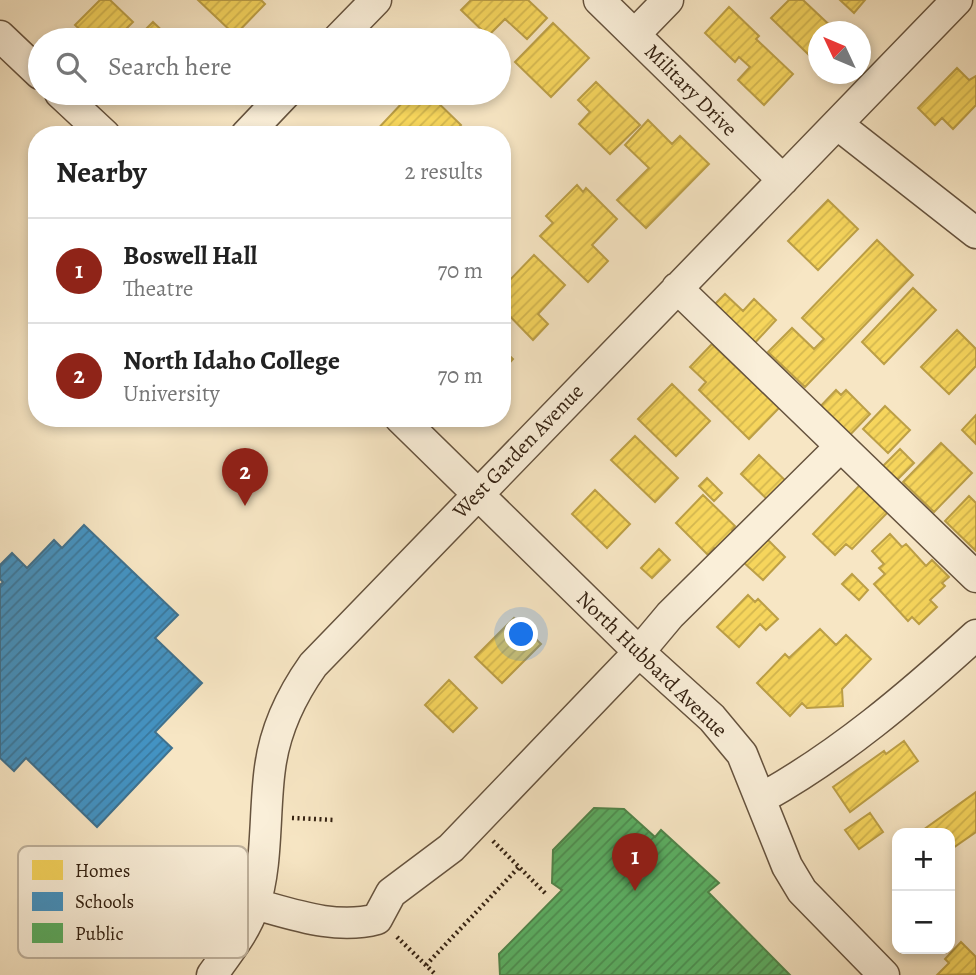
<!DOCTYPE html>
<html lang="en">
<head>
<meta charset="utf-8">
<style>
	:root { --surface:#fff; --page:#f6f6f6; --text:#222; --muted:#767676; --line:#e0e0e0; --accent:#8f2418 }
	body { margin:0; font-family:Alegreya,serif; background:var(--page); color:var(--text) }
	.controls { position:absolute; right:21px; bottom:21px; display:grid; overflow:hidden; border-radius:14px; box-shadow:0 4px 10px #0003 }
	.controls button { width:63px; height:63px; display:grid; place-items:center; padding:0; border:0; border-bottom:2px solid var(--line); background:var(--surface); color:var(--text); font:35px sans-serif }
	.compass { position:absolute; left:808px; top:21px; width:63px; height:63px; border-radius:50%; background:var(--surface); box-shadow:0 4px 10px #0003; rotate:314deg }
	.you { position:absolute; left:522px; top:635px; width:24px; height:24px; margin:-18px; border:5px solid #fff; border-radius:50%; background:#1a73e8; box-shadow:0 0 0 10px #1a73e833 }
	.badge { display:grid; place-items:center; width:46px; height:46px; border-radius:50%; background:var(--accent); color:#fff; font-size:23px; font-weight:700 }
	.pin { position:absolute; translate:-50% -58px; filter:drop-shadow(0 2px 4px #0008) }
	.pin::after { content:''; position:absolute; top:37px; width:24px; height:21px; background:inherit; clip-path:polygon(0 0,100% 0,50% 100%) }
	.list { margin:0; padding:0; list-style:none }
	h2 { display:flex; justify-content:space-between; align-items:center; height:91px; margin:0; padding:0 28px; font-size:30px }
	h2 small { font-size:23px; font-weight:400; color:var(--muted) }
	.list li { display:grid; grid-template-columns:46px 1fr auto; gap:21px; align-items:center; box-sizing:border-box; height:105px; padding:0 28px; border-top:2px solid var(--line) }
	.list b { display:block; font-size:26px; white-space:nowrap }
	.list p { margin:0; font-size:23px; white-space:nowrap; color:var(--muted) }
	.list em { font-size:23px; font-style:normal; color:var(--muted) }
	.icon { flex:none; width:38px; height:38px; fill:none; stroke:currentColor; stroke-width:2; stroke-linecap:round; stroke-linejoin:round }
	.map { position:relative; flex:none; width:976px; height:975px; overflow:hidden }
	.search { position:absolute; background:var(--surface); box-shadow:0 4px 10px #0003; left:28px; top:28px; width:483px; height:77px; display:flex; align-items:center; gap:18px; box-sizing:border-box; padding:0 24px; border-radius:38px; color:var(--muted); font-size:26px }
	.panel { position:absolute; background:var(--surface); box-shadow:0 4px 10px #0003; left:28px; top:126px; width:483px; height:301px; border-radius:28px }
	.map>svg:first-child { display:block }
	.homes { fill:url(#homes-hatch); stroke:#bc9f46; stroke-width:2 }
	.schools { fill:url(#schools-hatch); stroke:#3f718e; stroke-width:2 }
	.public { fill:url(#public-hatch); stroke:#4f8449; stroke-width:2 }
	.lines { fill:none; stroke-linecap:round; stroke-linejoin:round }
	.minor-casing { stroke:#66533e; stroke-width:33 }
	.path { stroke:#352212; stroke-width:4.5; stroke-dasharray:2 3.5; stroke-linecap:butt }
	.minor { stroke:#faefd9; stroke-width:30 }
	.labels { text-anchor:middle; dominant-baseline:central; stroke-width:7; stroke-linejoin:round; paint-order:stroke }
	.street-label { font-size:21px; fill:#352212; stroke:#faefd9 }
	.key { fill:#faefd9; stroke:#bfb29d; stroke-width:2 }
	.key-label { font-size:19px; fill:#352212 }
</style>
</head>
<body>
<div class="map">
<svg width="976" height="975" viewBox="0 0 976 975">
	<defs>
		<pattern id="homes-hatch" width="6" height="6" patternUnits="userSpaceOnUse" patternTransform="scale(1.75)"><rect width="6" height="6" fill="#f6d55c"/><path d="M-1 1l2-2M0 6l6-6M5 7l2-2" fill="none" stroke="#d4b74f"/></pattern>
		<pattern id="schools-hatch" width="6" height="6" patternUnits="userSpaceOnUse" patternTransform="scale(1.75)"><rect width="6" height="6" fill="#4393c3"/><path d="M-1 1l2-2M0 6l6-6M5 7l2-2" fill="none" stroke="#39789d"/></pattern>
		<pattern id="public-hatch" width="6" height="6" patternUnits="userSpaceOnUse" patternTransform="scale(1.75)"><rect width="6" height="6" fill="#5aae61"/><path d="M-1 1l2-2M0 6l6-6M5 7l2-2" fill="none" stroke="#4b8d4f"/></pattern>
	</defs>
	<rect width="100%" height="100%" fill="#f7e6c4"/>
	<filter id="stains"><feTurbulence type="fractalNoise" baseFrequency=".00286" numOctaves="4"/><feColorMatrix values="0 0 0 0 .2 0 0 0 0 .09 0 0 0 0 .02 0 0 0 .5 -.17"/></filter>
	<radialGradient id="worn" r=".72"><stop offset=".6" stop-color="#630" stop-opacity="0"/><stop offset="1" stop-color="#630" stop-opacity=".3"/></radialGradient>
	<path class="homes" d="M 100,0 L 110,0 L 133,22 L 115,40 L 91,40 L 75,25 Z
		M 198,0 L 261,0 L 265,4 L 235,35 Z
		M 471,0 L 528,0 L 547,18 L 527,39 L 505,19 L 488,36 L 461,10 Z
		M 789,0 L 803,0 L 837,32 L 818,32 L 818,51 L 812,58 L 771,18 Z
		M 840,0 L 865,0 L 854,13 Z
		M 729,7 L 759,36 L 756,39 L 793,74 L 764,105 L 738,80 L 750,67 L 739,57 L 735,62 L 705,33 Z
		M 153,22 L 172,40 L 135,40 Z
		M 553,23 L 589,58 L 551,97 L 515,62 Z
		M 957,68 L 969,80 L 976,76 L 976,105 L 953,129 L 942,118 L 935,125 L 918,108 Z
		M 596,82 L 640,125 L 610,154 L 579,124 L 590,112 L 578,100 Z
		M 395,93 L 428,93 L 461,125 L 451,135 L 372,135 L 404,101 Z
		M 648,120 L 672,144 L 680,136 L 709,164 L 646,228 L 617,200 L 649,168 L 625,145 Z
		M 577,185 L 583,192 L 586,188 L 617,219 L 592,245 L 608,261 L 588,282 L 540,236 L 553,223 L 546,216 Z
		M 828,200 L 858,229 L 818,270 L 788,241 Z
		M 877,240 L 913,275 L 805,387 L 768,352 L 792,328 L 814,349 L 824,339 L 802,318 Z
		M 534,255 L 565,285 L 538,314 L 548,324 L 533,340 L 502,308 L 502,288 Z
		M 913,288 L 936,310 L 884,364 L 862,342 Z
		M 725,294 L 743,311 L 754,299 L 776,320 L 752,346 L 712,307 Z
		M 957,330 L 976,349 L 976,366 L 949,394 L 921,367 Z
		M 712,344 L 779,408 L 749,439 L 699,390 L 706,382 L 690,367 Z
		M 502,349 L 513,359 L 502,371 Z
		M 672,384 L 710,421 L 676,456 L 638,419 Z
		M 836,390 L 841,395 L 846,390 L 870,414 L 846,439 L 816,411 Z
		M 885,406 L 910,430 L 888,453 L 863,429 Z
		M 976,415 L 976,444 L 962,430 Z
		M 635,436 L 678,478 L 655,502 L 611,460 Z
		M 941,443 L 972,473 L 934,512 L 903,482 Z
		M 900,449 L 914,463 L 894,483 L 880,469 Z
		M 759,455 L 790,485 L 772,504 L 741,474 Z
		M 707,478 L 722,493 L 714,501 L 699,486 Z
		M 861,484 L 889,511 L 852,549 L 846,544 L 835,555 L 813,534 Z
		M 595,490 L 630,524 L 607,548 L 572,514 Z
		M 703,495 L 735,526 L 732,530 L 740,538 L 722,556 L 714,548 L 708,555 L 676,523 Z
		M 969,496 L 976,503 L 976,551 L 945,521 Z
		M 890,534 L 902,547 L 906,544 L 926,566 L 932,560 L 949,577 L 942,583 L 945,586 L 930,600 L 937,607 L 919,624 L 912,617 L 908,621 L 874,584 L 885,574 L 879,568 L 884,564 L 872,551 Z
		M 766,538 L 785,557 L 763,580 L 743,562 Z
		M 659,549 L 670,560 L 652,578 L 641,568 Z
		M 852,574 L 868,590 L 859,600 L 842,584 Z
		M 748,595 L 755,602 L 758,599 L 778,619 L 766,630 L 760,624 L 739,647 L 717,627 Z
		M 514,618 L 541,644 L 502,683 L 475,657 Z
		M 820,629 L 836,645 L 846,635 L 871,659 L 842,689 L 843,706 L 807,708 L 802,703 L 790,716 L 757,683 L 785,654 L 789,658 Z
		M 449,680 L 477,708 L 453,732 L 425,705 Z
		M 904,741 L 918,761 L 850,812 L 833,787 L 884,751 L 886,754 Z
		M 976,792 L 976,832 L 950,850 L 950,833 L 925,833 L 923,830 Z
		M 870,813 L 883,832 L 859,849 L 845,830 Z
		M 961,942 L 976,957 L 976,974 L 937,975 L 949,963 L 945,959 Z"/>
	<path class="schools" d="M 84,525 L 178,615 L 155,638 L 202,683 L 155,732 L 172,748 L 97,827 L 26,758 L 14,771 L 0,758 L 0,585 L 3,582 L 0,579 L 0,565 L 12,553 L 27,568 L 54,540 L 62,548 Z"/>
	<path class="public" d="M 594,808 L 624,809 L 655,837 L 661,830 L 719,883 L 708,892 L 790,975 L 500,975 L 499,954 L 562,890 L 552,883 L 553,850 Z"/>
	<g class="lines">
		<defs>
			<path id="minor" d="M 599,0 L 783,180
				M 635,34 L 668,0
				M 0,36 L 40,74
				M 337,40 L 376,0
				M 60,93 L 105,135
				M 837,124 L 976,233
				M 246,135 L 286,93
				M 677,288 L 976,577
				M 400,418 L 639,652 L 712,718 L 742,754 L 787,866 L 802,891 L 884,975
				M 762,798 C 841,754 909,696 976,635
				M 255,904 C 295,915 337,930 377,919 L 391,893 L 451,848 L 639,652 L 670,615 L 840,447
				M 212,975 C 228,953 245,932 254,906 C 268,867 264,809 270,768 C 275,729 291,696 313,665 L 957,0"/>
		</defs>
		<use href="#minor" class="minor-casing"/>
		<path class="path" d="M 292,818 L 335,820
			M 493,841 L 547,895
			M 397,937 L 436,975
			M 426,965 L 519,867"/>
		<use href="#minor" class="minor"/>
	</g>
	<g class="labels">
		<g class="street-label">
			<text transform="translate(691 90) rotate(45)">Military Drive</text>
			<text transform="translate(518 451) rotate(-46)">West Garden Avenue</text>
			<text transform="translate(652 664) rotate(44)">North Hubbard Avenue</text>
		</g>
	</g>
	<rect x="18" y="846" width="230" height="112" rx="10" class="key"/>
	<rect x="32" y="860" width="31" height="20" fill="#f6d55c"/>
	<rect x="32" y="892" width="31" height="19" fill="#4393c3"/>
	<rect x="32" y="923" width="31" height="20" fill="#5aae61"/>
	<g class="key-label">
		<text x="75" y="877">Homes</text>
		<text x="75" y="908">Schools</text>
		<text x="75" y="940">Public</text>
	</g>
	<rect width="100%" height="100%" filter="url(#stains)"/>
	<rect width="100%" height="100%" fill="url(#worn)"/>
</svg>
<div class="controls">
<button>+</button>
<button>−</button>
</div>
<svg class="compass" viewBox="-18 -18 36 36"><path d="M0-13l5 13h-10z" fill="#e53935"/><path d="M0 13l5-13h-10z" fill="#767676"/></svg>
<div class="you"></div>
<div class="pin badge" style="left:635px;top:891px">1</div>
<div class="pin badge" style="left:245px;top:506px">2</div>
<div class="search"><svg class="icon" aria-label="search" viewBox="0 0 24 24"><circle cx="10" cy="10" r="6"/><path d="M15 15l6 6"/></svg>Search here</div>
<section class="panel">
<h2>Nearby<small>2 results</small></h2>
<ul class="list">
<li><span class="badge">1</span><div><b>Boswell Hall</b><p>Theatre</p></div><em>70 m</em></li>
<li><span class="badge">2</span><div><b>North Idaho College</b><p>University</p></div><em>70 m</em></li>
</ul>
</section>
</div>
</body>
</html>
